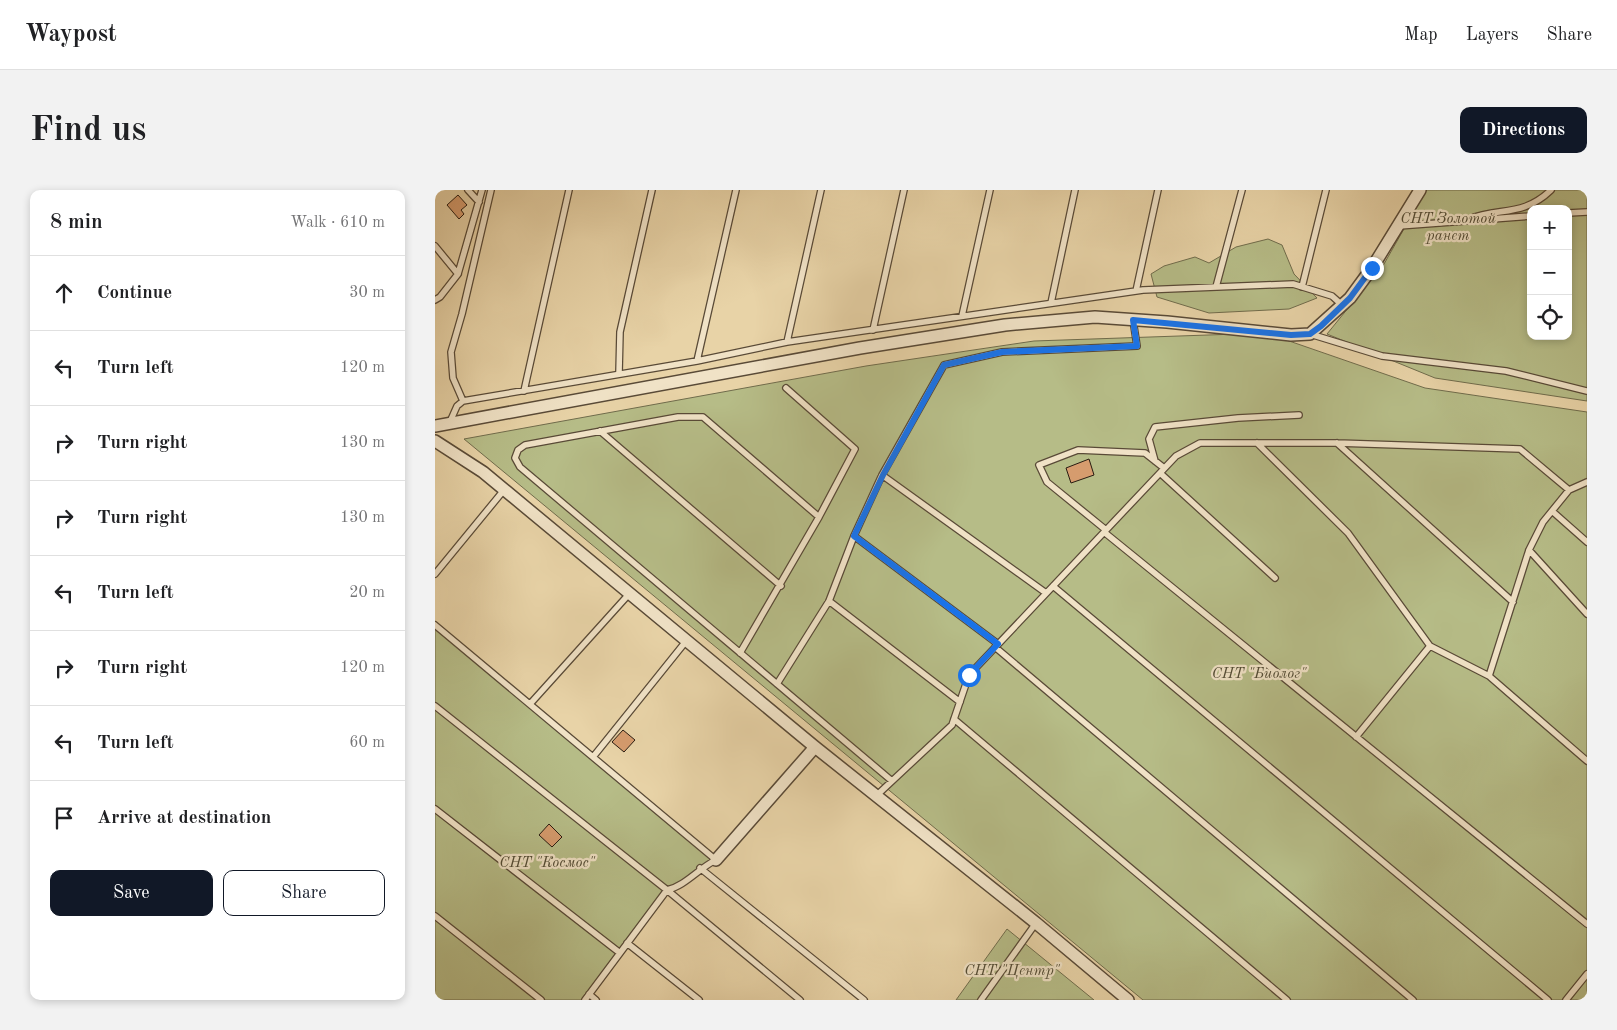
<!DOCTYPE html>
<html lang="en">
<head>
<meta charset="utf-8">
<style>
	:root { --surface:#fff; --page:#f2f2f2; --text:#202124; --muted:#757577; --line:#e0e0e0; --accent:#111827 }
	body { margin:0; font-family:"Old Standard TT",serif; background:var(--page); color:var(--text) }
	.controls { position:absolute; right:15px; top:15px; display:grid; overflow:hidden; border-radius:10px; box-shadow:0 2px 8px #0003 }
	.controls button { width:45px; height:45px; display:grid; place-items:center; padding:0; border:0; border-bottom:1px solid var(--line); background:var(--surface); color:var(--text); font:25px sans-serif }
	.stop { position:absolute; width:15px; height:15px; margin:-11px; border:4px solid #1a73e8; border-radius:50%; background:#fff }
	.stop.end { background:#1a73e8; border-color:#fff; box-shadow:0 1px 5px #0008 }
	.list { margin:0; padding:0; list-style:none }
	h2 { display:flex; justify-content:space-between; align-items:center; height:65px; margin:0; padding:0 20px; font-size:21px }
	h2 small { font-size:16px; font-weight:400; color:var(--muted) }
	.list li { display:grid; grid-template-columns:32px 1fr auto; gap:15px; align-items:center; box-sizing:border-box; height:75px; padding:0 20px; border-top:1px solid var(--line) }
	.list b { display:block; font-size:19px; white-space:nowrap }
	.list em { font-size:16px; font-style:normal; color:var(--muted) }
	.actions { display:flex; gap:10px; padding:15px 20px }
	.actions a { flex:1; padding:11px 0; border:1px solid var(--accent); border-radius:10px; text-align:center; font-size:18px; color:var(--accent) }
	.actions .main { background:var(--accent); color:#fff }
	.icon { flex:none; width:28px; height:28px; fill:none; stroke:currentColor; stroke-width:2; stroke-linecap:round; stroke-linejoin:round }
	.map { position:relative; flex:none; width:1152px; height:810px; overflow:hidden; border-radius:10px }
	header { display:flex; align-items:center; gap:30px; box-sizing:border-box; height:70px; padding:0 25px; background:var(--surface); border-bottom:1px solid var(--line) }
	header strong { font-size:24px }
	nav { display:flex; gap:28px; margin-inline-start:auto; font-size:18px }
	.intro { display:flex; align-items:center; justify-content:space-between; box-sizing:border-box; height:120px; padding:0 30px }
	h1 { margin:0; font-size:35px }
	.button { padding:12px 22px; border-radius:10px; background:var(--accent); color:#fff; font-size:18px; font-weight:700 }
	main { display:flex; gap:30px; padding:0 30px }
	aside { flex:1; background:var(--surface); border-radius:10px; box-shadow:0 2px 8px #0003 }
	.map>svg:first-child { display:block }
	.green { fill:#b6bc87; stroke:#706c4c; fill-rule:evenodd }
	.building { fill:#d69c6e; stroke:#291c12 }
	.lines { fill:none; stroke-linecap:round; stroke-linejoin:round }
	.service-casing { stroke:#594a37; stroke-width:8 }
	.minor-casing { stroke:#594a37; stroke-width:14 }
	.service { stroke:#f0e2c6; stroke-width:5.5 }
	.minor { stroke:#f0e2c6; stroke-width:11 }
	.route { stroke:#1a73e8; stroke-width:6 }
	.labels { text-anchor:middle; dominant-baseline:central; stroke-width:4.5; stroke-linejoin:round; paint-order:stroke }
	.park-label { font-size:15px; font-style:italic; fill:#534c35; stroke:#f0e2c6 }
</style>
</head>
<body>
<header>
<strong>Waypost</strong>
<nav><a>Map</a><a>Layers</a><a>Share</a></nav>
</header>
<div class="intro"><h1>Find us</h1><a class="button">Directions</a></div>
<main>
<aside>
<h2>8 min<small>Walk · 610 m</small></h2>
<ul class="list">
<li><svg class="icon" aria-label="ahead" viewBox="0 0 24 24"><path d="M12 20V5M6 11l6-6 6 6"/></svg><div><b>Continue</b></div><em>30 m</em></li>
<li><svg class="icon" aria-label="left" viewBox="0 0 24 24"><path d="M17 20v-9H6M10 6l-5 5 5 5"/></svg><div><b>Turn left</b></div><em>120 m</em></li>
<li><svg class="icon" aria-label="right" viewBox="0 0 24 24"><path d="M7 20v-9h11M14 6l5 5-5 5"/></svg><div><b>Turn right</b></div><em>130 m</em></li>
<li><svg class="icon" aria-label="right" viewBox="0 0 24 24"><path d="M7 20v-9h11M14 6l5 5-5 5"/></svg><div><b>Turn right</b></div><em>130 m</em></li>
<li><svg class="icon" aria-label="left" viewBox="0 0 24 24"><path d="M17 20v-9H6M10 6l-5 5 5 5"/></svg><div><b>Turn left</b></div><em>20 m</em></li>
<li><svg class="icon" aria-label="right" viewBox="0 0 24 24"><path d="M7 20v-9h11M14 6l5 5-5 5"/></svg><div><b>Turn right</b></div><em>120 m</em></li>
<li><svg class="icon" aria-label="left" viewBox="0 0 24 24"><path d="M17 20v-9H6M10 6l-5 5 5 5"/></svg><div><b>Turn left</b></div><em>60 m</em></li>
<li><svg class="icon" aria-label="arrive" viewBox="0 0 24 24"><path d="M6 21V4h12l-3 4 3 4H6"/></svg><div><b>Arrive at destination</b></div></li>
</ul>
<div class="actions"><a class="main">Save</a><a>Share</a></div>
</aside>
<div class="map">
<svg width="1152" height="810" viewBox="0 0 1152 810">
	<rect width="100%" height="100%" fill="#e8d3a7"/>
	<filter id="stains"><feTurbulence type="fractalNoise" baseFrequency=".004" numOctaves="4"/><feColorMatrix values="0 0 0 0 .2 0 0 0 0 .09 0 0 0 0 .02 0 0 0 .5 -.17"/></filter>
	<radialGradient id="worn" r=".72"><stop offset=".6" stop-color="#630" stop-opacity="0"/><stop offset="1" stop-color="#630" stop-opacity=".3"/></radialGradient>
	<path class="green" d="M 991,0 L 1152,0 L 1152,211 L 1000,188 L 892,144 L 949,74 ZM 1096,19 L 1133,19 L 1133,146 L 1096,146 Z
		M 833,49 L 847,55 L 859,84 L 882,108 L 854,119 L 774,123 L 722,107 L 716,84 L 729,76 L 760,67 L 774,73 L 801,57 Z
		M 831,143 L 990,198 L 1152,222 L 1152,810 L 708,810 L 29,249 L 431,176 L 599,151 Z
		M 0,431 L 281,670 L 240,698 L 232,700 L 150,810 L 0,810 Z
		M 572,739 L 659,810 L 521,810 Z"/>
	<path class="building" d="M 23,5 L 32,15 L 26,20 L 29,24 L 24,29 L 12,15 Z
		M 654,269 L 659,285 L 636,293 L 631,278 Z
		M 188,540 L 200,550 L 189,562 L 177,552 Z
		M 114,634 L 127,647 L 117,657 L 104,645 Z"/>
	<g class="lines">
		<defs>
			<path id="service" d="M 33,0 L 44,12
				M 1133,23 L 1152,22
				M 1034,29 C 1065,17 1088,27 1116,0
				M 964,36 L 1096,26
				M 0,56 L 23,84
				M 781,97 L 807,0
				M 867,97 L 891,0
				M 701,101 L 723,0
				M 0,110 L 5,107 L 23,84 L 47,0
				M 616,113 L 640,0
				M 527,126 L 555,0
				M 438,140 L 469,0
				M 875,144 L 947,166 L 1071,181 L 1152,201
				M 352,152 L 386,0
				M 262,171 L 301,0
				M 184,183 L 185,142 L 217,0
				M 89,201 L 134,0
				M 28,211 L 18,188 L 16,162 L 27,124 L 56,0
				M 14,234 L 22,216 L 28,211 L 262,171 L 352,152 L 708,100 L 858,94 L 897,106 L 907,115
				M 165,241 L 346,396
				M 822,253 L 913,343 L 995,456 L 1054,486
				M 902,253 L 1078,412
				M 720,271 L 714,249 L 720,237 L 803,228 L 864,225
				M 725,283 L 840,388
				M 447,285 L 611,403
				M 1152,292 L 1134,300 L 1108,332 L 1094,360 L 1054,486 L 1152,571
				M 1117,321 L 1152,352
				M 384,327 L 268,227 L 243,227 L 90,255 L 83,260 L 80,268 L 85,277 L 457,591
				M 671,340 L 612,292 L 604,275 L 643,260 L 710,263 L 729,278
				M 669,342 L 1152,734
				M 419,346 L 563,454
				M 1094,360 L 1152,424
				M 0,384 L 69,300
				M 618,396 L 1113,810
				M 394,411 L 525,512
				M 0,435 L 281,670 C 264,678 250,696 232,700 L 150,810
				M 560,457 L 978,810
				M 305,463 L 384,327 L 420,259 L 351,198
				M 342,494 L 394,411 L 419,346 L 447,285 L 509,175 L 567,162 L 702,156 L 698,130
				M 95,514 L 195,403
				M 0,516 L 232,700 L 365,810
				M 519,529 L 852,810
				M 921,547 L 995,456
				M 158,567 L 252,450
				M 441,606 L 517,535 L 534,485 L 741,266 L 765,253 L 902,253 L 1085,259 L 1134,300
				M 0,619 L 185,763
				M 265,678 L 429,810
				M 0,726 L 106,810
				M 192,753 L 264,810
				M 154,804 L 161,810
				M 546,810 L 601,733
				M 1131,810 L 1152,784"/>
			<path id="minor" d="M 0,236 L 425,158 L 570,135 L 660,127 L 732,132 L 856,145 L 875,144 L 915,108 L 937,78 L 985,0
				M 0,251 L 48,282 L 380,557 L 601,733 L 693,810
				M 281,670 L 380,557"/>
		</defs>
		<use href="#service" class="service-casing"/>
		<use href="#minor" class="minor-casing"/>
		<use href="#service" class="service"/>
		<use href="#minor" class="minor"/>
	</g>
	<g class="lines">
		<path class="route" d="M 534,485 L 563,454 L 419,346 L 448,285 L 509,175 L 567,162 L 702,156 L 698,130 L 856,145 L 875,144 L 886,136 L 915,108 L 937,78"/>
	</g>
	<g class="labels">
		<g class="park-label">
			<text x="1013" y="29">СНТ Золотой<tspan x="1013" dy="17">ранет</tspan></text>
			<text x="824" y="484">СНТ "Биолог"</text>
			<text x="112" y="673">СНТ "Космос"</text>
			<text x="577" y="781">СНТ "Центр"</text>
		</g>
	</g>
	<rect width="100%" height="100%" filter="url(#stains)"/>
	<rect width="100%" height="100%" fill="url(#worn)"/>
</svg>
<div class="controls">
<button>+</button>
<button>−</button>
<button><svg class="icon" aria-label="locate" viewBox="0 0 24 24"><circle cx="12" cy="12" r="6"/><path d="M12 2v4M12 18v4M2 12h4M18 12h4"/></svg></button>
</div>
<div class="stop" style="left:534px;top:485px"></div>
<div class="stop end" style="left:937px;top:78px"></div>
</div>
</main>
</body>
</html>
